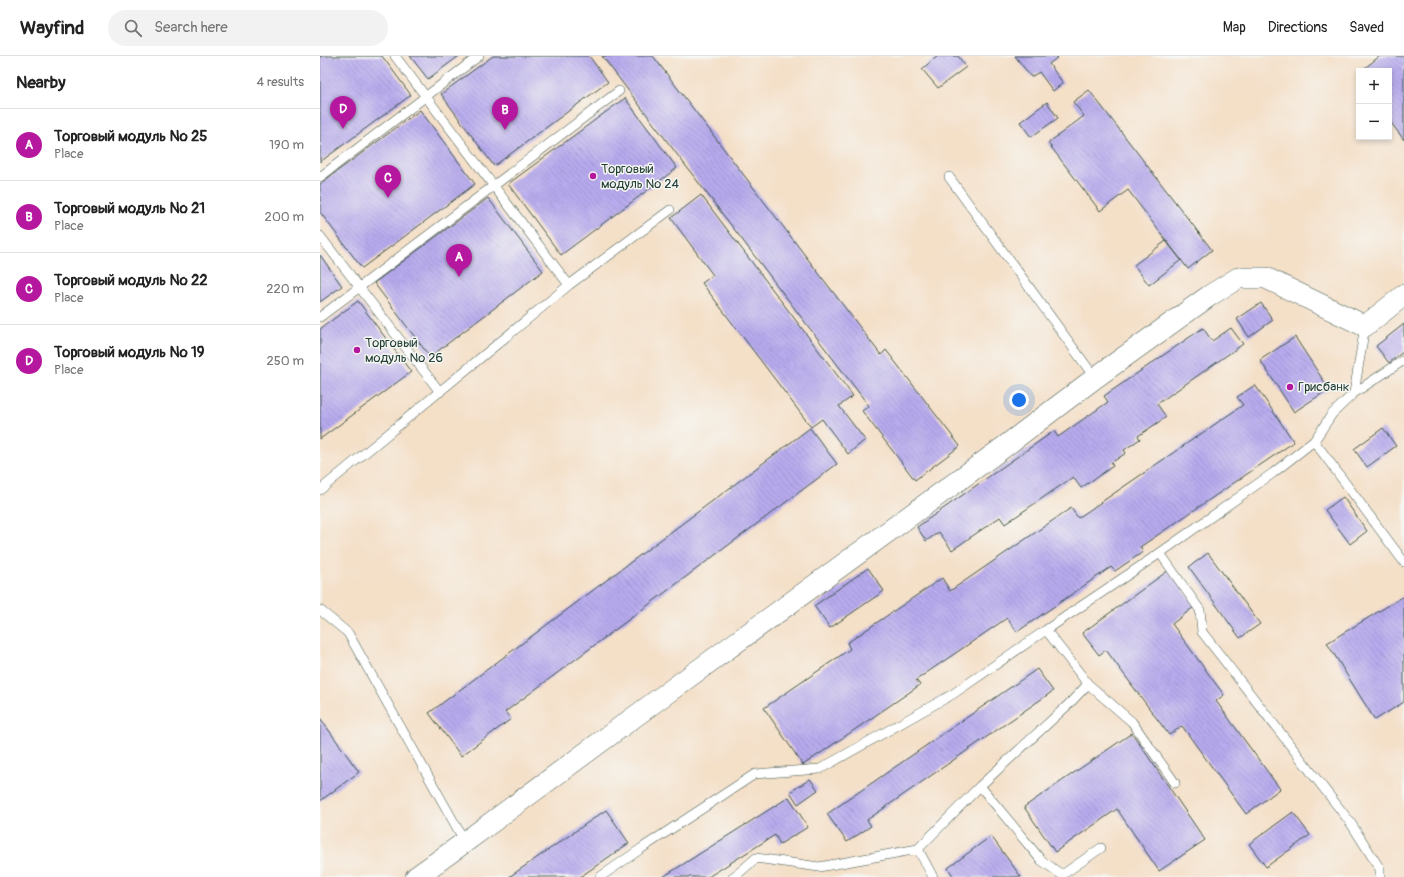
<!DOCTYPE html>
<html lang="en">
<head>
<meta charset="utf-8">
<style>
	:root { --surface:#fff; --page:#f2f2f2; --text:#222; --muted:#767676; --line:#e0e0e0; --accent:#b5179e }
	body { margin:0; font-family:Pangolin,sans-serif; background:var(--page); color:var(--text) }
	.controls { position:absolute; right:12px; top:12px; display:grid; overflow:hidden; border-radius:0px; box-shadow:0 2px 6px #0003 }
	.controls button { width:36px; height:36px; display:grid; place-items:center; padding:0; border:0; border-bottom:1px solid var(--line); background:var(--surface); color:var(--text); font:20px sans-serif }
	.you { position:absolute; left:699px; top:344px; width:14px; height:14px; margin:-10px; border:3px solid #fff; border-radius:50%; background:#1a73e8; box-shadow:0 0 0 6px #1a73e833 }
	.badge { display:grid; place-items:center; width:26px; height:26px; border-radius:50%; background:var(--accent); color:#fff; font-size:13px; font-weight:700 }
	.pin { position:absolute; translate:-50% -33px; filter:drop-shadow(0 1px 2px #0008) }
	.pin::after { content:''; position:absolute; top:21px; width:14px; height:12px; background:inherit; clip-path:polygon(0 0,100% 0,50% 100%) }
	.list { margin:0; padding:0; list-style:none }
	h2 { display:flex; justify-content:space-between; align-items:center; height:52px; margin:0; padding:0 16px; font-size:17px }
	h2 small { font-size:13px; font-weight:400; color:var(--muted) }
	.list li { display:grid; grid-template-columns:26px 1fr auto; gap:12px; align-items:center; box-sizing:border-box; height:72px; padding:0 16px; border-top:1px solid var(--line) }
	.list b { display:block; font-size:15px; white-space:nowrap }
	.list p { margin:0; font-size:13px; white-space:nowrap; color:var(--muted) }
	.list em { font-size:13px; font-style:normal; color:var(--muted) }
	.icon { flex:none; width:22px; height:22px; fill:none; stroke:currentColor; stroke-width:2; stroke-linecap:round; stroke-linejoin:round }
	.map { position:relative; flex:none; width:1084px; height:821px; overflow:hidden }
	header { display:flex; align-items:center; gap:24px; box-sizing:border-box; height:56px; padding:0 20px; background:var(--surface); border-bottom:1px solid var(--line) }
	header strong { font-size:19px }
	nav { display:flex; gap:22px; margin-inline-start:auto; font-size:14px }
	.search { width:280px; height:36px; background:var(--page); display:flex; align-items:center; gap:10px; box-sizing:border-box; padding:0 14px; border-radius:22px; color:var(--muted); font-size:15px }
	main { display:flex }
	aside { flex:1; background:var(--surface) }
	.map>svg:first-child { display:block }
	.building { fill:url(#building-back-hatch) }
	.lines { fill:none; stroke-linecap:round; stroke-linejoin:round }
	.service-casing { stroke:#3f554a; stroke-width:10 }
	.tertiary-casing { stroke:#3f554a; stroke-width:22 }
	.service { stroke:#fff; stroke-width:9 }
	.tertiary { stroke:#fff; stroke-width:21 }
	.poi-dot { fill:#b5179e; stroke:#f6f6f2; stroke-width:1.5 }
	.labels { text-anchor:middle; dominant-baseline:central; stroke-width:3; stroke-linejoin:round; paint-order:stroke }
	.poi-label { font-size:13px; fill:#1f3d34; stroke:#f6f6f2; text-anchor:start }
</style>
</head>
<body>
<header>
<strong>Wayfind</strong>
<div class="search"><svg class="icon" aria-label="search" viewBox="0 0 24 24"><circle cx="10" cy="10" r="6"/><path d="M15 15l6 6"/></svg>Search here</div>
<nav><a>Map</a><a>Directions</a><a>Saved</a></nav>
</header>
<main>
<aside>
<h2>Nearby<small>4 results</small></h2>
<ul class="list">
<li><span class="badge">A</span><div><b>Торговый модуль № 25</b><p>Place</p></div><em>190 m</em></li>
<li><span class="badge">B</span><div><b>Торговый модуль № 21</b><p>Place</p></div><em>200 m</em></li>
<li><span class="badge">C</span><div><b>Торговый модуль № 22</b><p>Place</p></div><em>220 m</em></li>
<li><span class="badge">D</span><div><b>Торговый модуль № 19</b><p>Place</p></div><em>250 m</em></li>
</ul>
</aside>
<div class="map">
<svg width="1084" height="821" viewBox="0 0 1084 821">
	<defs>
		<pattern id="building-back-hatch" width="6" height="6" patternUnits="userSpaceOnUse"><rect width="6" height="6" fill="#b7aaee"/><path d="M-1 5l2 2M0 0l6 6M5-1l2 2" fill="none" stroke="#948cc2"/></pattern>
	</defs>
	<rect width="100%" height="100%" fill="#f6f6f2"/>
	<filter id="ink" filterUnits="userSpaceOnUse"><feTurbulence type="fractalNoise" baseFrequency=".025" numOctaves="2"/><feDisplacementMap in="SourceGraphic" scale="8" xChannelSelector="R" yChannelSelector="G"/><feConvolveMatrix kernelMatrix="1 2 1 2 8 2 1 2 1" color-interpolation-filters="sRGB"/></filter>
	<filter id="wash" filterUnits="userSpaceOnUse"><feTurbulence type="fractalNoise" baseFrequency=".012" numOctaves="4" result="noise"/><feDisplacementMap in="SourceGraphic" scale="16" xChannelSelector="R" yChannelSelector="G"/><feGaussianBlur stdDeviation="0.9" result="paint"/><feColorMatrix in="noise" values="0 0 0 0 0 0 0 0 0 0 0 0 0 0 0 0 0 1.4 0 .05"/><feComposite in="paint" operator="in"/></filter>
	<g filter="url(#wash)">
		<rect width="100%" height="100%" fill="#f4dfc7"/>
		<g id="blocks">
			<path class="building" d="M 0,0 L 62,0 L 91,39 L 0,106 Z
				M 90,0 L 139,0 L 108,23 Z
				M 173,0 L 269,0 L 288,26 L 174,110 L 121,38 Z
				M 282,0 L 333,0 L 561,299 L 566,294 L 640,390 L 595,424 L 542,355 L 549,350 Z
				M 618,0 L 638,0 L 646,11 L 618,32 L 602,13 Z
				M 695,0 L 736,0 L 738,1 L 729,8 L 743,27 L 733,35 L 719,16 L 711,21 Z
				M 1060,0 L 1084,0 L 1084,84 L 1069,64 L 1069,15 L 1041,15 Z
				M 769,34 L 892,194 L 868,213 L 808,134 L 780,155 L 728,87 L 764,60 L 753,46 Z
				M 305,42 L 357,112 L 241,199 L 188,128 Z
				M 727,46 L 738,62 L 711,81 L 700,66 Z
				M 100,54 L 155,128 L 42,212 L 0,156 L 0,128 Z
				M 381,139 L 533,340 L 519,350 L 545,384 L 528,398 L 502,363 L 491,371 L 382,227 L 393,219 L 351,162 Z
				M 168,142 L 223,215 L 110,301 L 54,227 Z
				M 846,185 L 861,204 L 829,229 L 814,209 Z
				M 0,199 L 22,230 L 0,246 Z
				M 38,245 L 91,316 L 0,383 L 0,273 Z
				M 941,247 L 953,264 L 929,281 L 917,263 Z
				M 1084,268 L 1084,295 L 1069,307 L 1056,290 Z
				M 883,272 L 892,285 L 911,272 L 923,288 L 837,348 L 846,361 L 818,380 L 820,383 L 804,394 L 806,397 L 791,407 L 793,410 L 761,432 L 753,421 L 685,468 L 680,461 L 632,494 L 619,476 L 606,485 L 597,471 L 734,375 L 738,381 L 788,346 L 784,340 Z
				M 975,281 L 1009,333 L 974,356 L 940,304 Z
				M 935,329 L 974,386 L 820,491 L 823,496 L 795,515 L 791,511 L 697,576 L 687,562 L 596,624 L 600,629 L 483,709 L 444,652 L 530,593 L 527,587 L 622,522 L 630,535 L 751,452 L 758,462 L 923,349 L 917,341 Z
				M 490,372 L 517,408 L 185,656 L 191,663 L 141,700 L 109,657 Z
				M 1063,372 L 1076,390 L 1047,411 L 1034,393 Z
				M 1023,441 L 1047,475 L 1030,488 L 1005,454 Z
				M 888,497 L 940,568 L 920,582 L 869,511 Z
				M 548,512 L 564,535 L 510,572 L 494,550 Z
				M 849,514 L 875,550 L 852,568 L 904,639 L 896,645 L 960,733 L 926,758 L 862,670 L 849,679 L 786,594 L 779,599 L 762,577 Z
				M 1084,540 L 1084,646 L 1055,664 L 1007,587 Z
				M 717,613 L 733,635 L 547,764 L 551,770 L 527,786 L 507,758 Z
				M 0,662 L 39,716 L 0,745 Z
				M 812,677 L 885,784 L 839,815 L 797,753 L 735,796 L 704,751 Z
				M 490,723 L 498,734 L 478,748 L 470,736 Z
				M 469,741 L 488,771 L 460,788 L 455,779 L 388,821 L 343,821 Z
				M 286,754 L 309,787 L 260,821 L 189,821 Z
				M 973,756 L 990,779 L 946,811 L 929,788 Z
				M 671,780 L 701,821 L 634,821 L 628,812 Z"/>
		</g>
	</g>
	<g filter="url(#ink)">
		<use href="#blocks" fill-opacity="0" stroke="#3f554a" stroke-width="1"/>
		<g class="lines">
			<defs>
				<path id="service" d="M 75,0 L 249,229
					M 0,121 L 159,0
					M 629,121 L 775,322
					M 0,180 L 120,336
					M 0,261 L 299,35
					M 1045,270 L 1034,337 L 1084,304
					M 994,385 L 1084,506
					M 0,434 L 249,229 L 350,154
					M 840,497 L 880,554 L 882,576 L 1030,766 L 1060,813 L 1060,821
					M 0,554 L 28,577 L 145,786
					M 855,727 L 812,666 L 768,628 L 726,574 L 840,497 L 953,417 L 994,385 L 1012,358 L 1034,337
					M 660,730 L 721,804 L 742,819 L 781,792
					M 598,793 L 613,821
					M 280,821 L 322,792 L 435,718 L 500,713 L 633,638 L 726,574
					M 413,821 L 420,816 L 436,802 L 499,811 L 598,793 L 660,730 L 749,648 L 768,628"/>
				<path id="tertiary" d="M 96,821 L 145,786 L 336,645 L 680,394 L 775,322 L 889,240 L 918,222 L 946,222 L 1045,270 L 1084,239"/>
			</defs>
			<use href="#service" class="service-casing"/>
			<use href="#tertiary" class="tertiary-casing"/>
			<use href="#service" class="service"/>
			<use href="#tertiary" class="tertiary"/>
		</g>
	</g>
	<g class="poi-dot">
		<circle cx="273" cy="120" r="4"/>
		<circle cx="37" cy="294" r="4"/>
		<circle cx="970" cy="331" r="4"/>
	</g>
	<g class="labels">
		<g class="poi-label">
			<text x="281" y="113">Торговый<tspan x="281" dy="15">модуль № 24</tspan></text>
			<text x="45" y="287">Торговый<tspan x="45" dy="15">модуль № 26</tspan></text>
			<text x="978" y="331">Грисбанк</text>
		</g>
	</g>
</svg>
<div class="controls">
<button>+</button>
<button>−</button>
</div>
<div class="you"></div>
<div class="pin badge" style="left:139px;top:221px">A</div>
<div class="pin badge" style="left:185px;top:74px">B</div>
<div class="pin badge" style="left:68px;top:142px">C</div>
<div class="pin badge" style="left:23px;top:73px">D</div>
</div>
</main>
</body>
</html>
